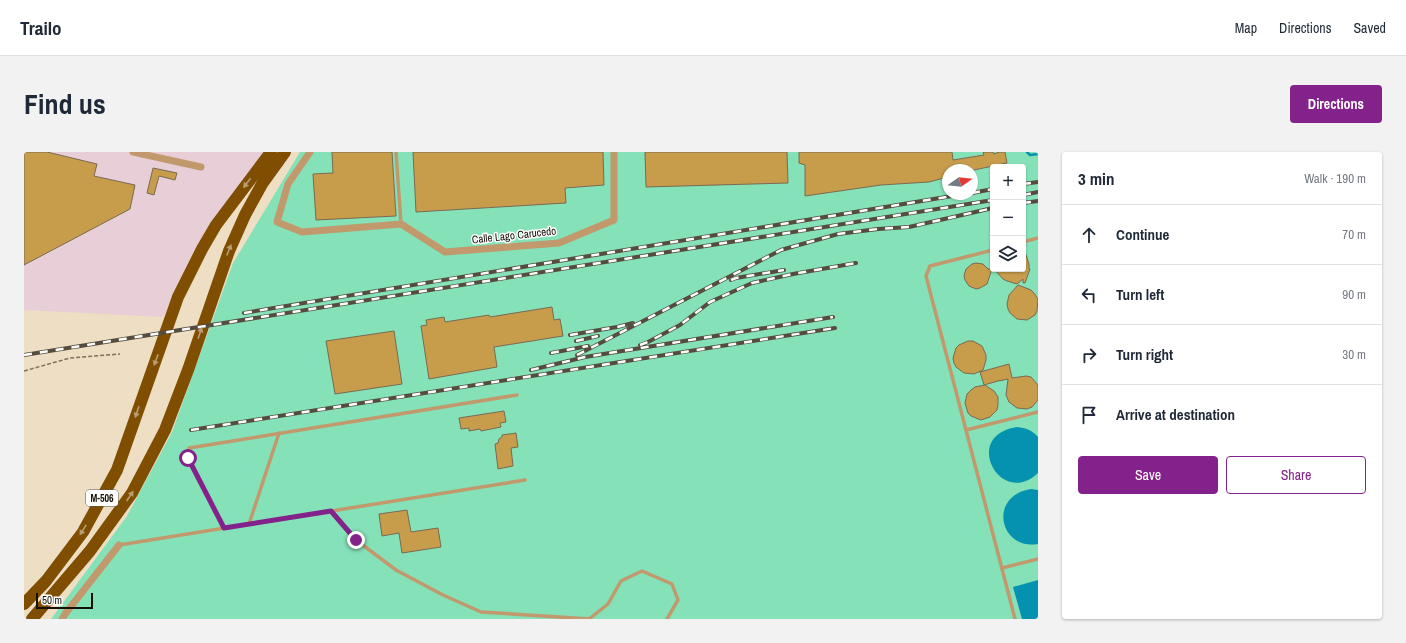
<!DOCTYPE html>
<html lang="en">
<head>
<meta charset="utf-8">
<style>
	:root { --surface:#fff; --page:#f2f2f3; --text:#1f2937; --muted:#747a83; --line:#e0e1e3; --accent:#84228c }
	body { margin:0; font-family:"Archivo Narrow",sans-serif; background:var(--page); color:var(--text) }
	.controls { position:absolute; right:12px; top:12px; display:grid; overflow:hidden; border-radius:4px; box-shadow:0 1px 3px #0004 }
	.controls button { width:36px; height:36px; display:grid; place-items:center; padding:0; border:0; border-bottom:1px solid var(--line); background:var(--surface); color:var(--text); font:20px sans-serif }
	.compass { position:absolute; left:918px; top:12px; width:36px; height:36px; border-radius:50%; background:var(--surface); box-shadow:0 1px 3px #0004; rotate:76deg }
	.scale { position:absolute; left:12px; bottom:10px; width:57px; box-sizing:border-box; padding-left:4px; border:2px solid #151007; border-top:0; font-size:11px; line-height:14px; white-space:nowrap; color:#151007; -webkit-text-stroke:3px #fff; paint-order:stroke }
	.stop { position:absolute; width:12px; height:12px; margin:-9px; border:3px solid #84228c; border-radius:50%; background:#fff }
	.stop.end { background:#84228c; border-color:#fff; box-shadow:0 1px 4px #0008 }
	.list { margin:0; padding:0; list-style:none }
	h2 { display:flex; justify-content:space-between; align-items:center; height:52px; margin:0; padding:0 16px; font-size:17px }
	h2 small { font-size:13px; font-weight:400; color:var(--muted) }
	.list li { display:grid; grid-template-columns:26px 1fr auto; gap:12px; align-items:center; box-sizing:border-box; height:60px; padding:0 16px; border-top:1px solid var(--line) }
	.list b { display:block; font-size:15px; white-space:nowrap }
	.list em { font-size:13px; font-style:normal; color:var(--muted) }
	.actions { display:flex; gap:8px; padding:12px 16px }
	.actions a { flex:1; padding:9px 0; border:1px solid var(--accent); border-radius:4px; text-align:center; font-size:14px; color:var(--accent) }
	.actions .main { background:var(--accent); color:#fff }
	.icon { flex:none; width:22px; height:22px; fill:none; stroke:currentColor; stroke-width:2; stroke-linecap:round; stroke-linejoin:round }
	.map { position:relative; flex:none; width:1014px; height:467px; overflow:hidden; border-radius:4px }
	header { display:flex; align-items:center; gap:24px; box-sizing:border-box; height:56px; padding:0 20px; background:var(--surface); border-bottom:1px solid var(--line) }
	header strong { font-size:19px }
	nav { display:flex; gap:22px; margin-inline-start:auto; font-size:14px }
	.intro { display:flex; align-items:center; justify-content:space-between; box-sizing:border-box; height:96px; padding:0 24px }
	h1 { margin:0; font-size:28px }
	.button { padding:10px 18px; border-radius:4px; background:var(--accent); color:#fff; font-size:14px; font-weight:700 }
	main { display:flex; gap:24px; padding:0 24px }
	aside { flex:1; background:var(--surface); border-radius:4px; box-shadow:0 1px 3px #0004 }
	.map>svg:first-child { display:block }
	.industrial { fill:#e8cfd7 }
	.green { fill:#85e1b7; fill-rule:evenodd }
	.water { fill:#0592b1 }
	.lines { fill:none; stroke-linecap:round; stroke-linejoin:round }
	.stream { stroke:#0592b1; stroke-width:2.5 }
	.building { fill:#c79d4c; stroke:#786a52 }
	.path { stroke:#7c7160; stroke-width:1.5; stroke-dasharray:4 2; stroke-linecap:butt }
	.service { stroke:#c1996d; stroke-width:3.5 }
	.minor { stroke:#c1996d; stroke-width:7 }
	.motorway { stroke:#7f4e00; stroke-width:12 }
	.rail-casing { stroke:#544c3e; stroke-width:4 }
	.rail { stroke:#fff; stroke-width:2.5; stroke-dasharray:8; stroke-linecap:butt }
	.oneway { fill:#b99e73 }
	.route { stroke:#84228c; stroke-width:5 }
	.labels { text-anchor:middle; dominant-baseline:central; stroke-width:3; stroke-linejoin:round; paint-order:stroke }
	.shield { fill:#fff; stroke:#5b5851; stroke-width:1 }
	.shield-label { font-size:10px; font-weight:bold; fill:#151007 }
	.street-label { font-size:11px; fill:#151007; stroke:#fff }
</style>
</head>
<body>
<header>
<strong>Trailo</strong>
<nav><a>Map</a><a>Directions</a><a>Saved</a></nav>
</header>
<div class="intro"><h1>Find us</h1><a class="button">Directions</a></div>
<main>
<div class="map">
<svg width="1014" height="467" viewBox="0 0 1014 467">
	<rect width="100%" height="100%" fill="#eedec3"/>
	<path class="industrial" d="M 0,0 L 244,0 L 169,100 L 139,165 L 0,158 Z"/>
	<path class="green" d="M 276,0 L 1014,0 L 1014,467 L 27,467 L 103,364 L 148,280 L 209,111 ZM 969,15 L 999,15 L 999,117 L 969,117 ZM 924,18 L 948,18 L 948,42 L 924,42 Z"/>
	<path class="water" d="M 993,275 C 1002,276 1008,278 1014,285 L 1014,321 C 976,357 937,283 993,275 Z
		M 1007,337 L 1014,338 L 1014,392 C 976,399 963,344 1007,337 Z
		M 1014,428 L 1014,467 L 998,467 L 989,435 Z"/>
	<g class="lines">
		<path class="stream" d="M 1003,0 L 1006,3 L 1014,2"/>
	</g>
	<path class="building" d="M 0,0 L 23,0 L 73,12 L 70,24 L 111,33 L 106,57 L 0,113 Z
		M 308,0 L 368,0 L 372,64 L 292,68 L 289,22 L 309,21 Z
		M 389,0 L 579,0 L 580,33 L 541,36 L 542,51 L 392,60 Z
		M 621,0 L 763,0 L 764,31 L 622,35 Z
		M 775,0 L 928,0 L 929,8 L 960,3 L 959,0 L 969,0 L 970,2 L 975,0 L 981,0 L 983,11 L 950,18 L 924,18 L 924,25 L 905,30 L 857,33 L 781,44 L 781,13 L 775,11 Z
		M 129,16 L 153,21 L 151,28 L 135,24 L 130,43 L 123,41 Z
		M 999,97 L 1000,97 L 1005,112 L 1005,117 L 1006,117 L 1001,131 L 999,131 L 999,127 L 993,132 L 983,129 L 979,127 L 970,117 L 999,117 Z
		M 952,111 L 959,112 L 964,117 L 968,117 L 963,132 L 956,136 L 952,137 L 945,134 L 941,128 L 940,124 L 942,117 L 948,112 Z
		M 994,133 L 1007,138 L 1010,141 L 1014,147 L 1013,159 L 1011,163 L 1003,168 L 993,167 L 986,161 L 984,157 L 983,152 L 985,143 Z
		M 528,155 L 530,168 L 536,167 L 539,184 L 470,195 L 473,215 L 405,227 L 397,174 L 403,173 L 402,168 L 420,165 L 421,170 L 465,163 L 466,165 Z
		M 370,179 L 378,232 L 311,242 L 302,189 Z
		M 944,189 L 949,189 L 958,194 L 962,203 L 962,208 L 959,218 L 950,222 L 940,221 L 932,215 L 930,211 L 929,206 L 932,196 L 935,193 Z
		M 985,212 L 988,226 L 1002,224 L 1007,225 L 1014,233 L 1014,248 L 1008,255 L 1003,257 L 993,256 L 985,250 L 982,243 L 984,227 L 975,229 L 974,228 L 974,229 L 960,233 L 956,220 Z
		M 961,233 L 970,239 L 974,245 L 974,253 L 973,258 L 966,265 L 957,268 L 947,264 L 944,261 L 941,251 L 943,242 L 947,238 L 951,235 Z
		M 480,259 L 482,270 L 476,271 L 477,275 L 457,279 L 456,277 L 445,279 L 445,276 L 437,277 L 435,266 Z
		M 492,281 L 494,295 L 487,296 L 489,314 L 474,317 L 471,292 L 474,291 L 475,287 L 478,285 L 478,283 Z
		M 383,358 L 387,380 L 414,376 L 417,395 L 378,401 L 375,381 L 358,384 L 355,362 Z"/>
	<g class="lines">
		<path class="path" d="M 0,219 L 46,206 L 96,202"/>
		<path class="service" d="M 372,0 L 377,72
			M 999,90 L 1014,86
			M 969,98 L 906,114 L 902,124 L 991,467
			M 942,278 L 1014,260
			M 307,359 L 332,388 L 372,418 L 419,443 L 457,460 L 566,467
			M 225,372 L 255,281
			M 200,376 L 164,306 L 165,296 L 493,243
			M 95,393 L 501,328
			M 978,416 L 1014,407
			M 565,467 L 584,452 L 597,429 L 618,419 L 648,432 L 654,448 L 643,467"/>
		<path class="minor" d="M 109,0 L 177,15
			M 286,0 L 264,32 L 253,70 L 278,80 L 377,72 L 421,100 L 535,91 L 590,68 L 590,0
			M 38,467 L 41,462 L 95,393"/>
		<path class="motorway" d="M 0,452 L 22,429 L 59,380 L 93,318 L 154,145 L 178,97 L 192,73 L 247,0
			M 8,467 L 66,399 L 108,341 L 141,278 L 164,218 L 205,99 L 221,63 L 238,32 L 261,0"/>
		<defs>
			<path id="rail" d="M 999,32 L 1014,30
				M 948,41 L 969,37
				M 999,43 L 1014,40
				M 999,51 L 1014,49
				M 707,128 L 712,126 L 760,118
				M 220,161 L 940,42
				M 546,183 L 593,175 L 609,171
				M 552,189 L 574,184
				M 616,193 L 624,190 L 656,173 L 686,150 L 728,131 L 769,122 L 832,111
				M 527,201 L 564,194
				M 0,203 L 969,48
				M 553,203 L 757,98 L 814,82 L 854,77 L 885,75 L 969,56
				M 507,218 L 561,205 L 809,165
				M 167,278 L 811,176"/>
		</defs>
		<use href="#rail" class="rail-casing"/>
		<use href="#rail" class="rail"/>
	</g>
	<defs><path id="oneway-solid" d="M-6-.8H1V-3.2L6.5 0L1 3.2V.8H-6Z"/></defs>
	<g class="oneway">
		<use href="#oneway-solid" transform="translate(223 31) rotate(127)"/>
		<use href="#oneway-solid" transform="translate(205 98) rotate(-68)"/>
		<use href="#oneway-solid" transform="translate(176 181) rotate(-71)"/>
		<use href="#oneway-solid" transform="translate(132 208) rotate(110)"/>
		<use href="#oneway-solid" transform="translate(113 260) rotate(109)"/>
		<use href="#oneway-solid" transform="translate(106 344) rotate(-56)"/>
		<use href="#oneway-solid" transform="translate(59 378) rotate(122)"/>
	</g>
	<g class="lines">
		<path class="route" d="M 164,306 L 200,376 L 307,359 L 332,388"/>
	</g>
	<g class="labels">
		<rect class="shield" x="62" y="338" width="32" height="16" rx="3"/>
		<g class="shield-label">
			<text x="78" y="346">M-506</text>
		</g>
		<g class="street-label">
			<text transform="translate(490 83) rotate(-6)">Calle Lago Carucedo</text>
		</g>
	</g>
</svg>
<div class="controls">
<button>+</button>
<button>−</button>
<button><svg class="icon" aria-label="layers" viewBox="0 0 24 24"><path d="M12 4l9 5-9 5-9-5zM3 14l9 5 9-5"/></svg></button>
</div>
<svg class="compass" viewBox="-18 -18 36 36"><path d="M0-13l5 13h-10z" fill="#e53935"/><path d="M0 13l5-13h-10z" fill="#747a83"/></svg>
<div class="scale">50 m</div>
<div class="stop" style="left:164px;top:306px"></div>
<div class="stop end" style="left:332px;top:388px"></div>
</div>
<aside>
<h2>3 min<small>Walk · 190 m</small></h2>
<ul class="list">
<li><svg class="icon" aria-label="ahead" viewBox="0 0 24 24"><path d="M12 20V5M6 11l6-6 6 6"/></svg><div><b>Continue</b></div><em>70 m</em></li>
<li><svg class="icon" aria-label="left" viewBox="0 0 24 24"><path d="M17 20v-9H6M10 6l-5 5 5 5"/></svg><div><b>Turn left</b></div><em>90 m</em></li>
<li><svg class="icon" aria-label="right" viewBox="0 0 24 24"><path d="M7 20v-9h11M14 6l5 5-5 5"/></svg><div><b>Turn right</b></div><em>30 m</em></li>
<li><svg class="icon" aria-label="arrive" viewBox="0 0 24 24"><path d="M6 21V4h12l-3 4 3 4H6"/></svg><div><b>Arrive at destination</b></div></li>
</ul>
<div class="actions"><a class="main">Save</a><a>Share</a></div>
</aside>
</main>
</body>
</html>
